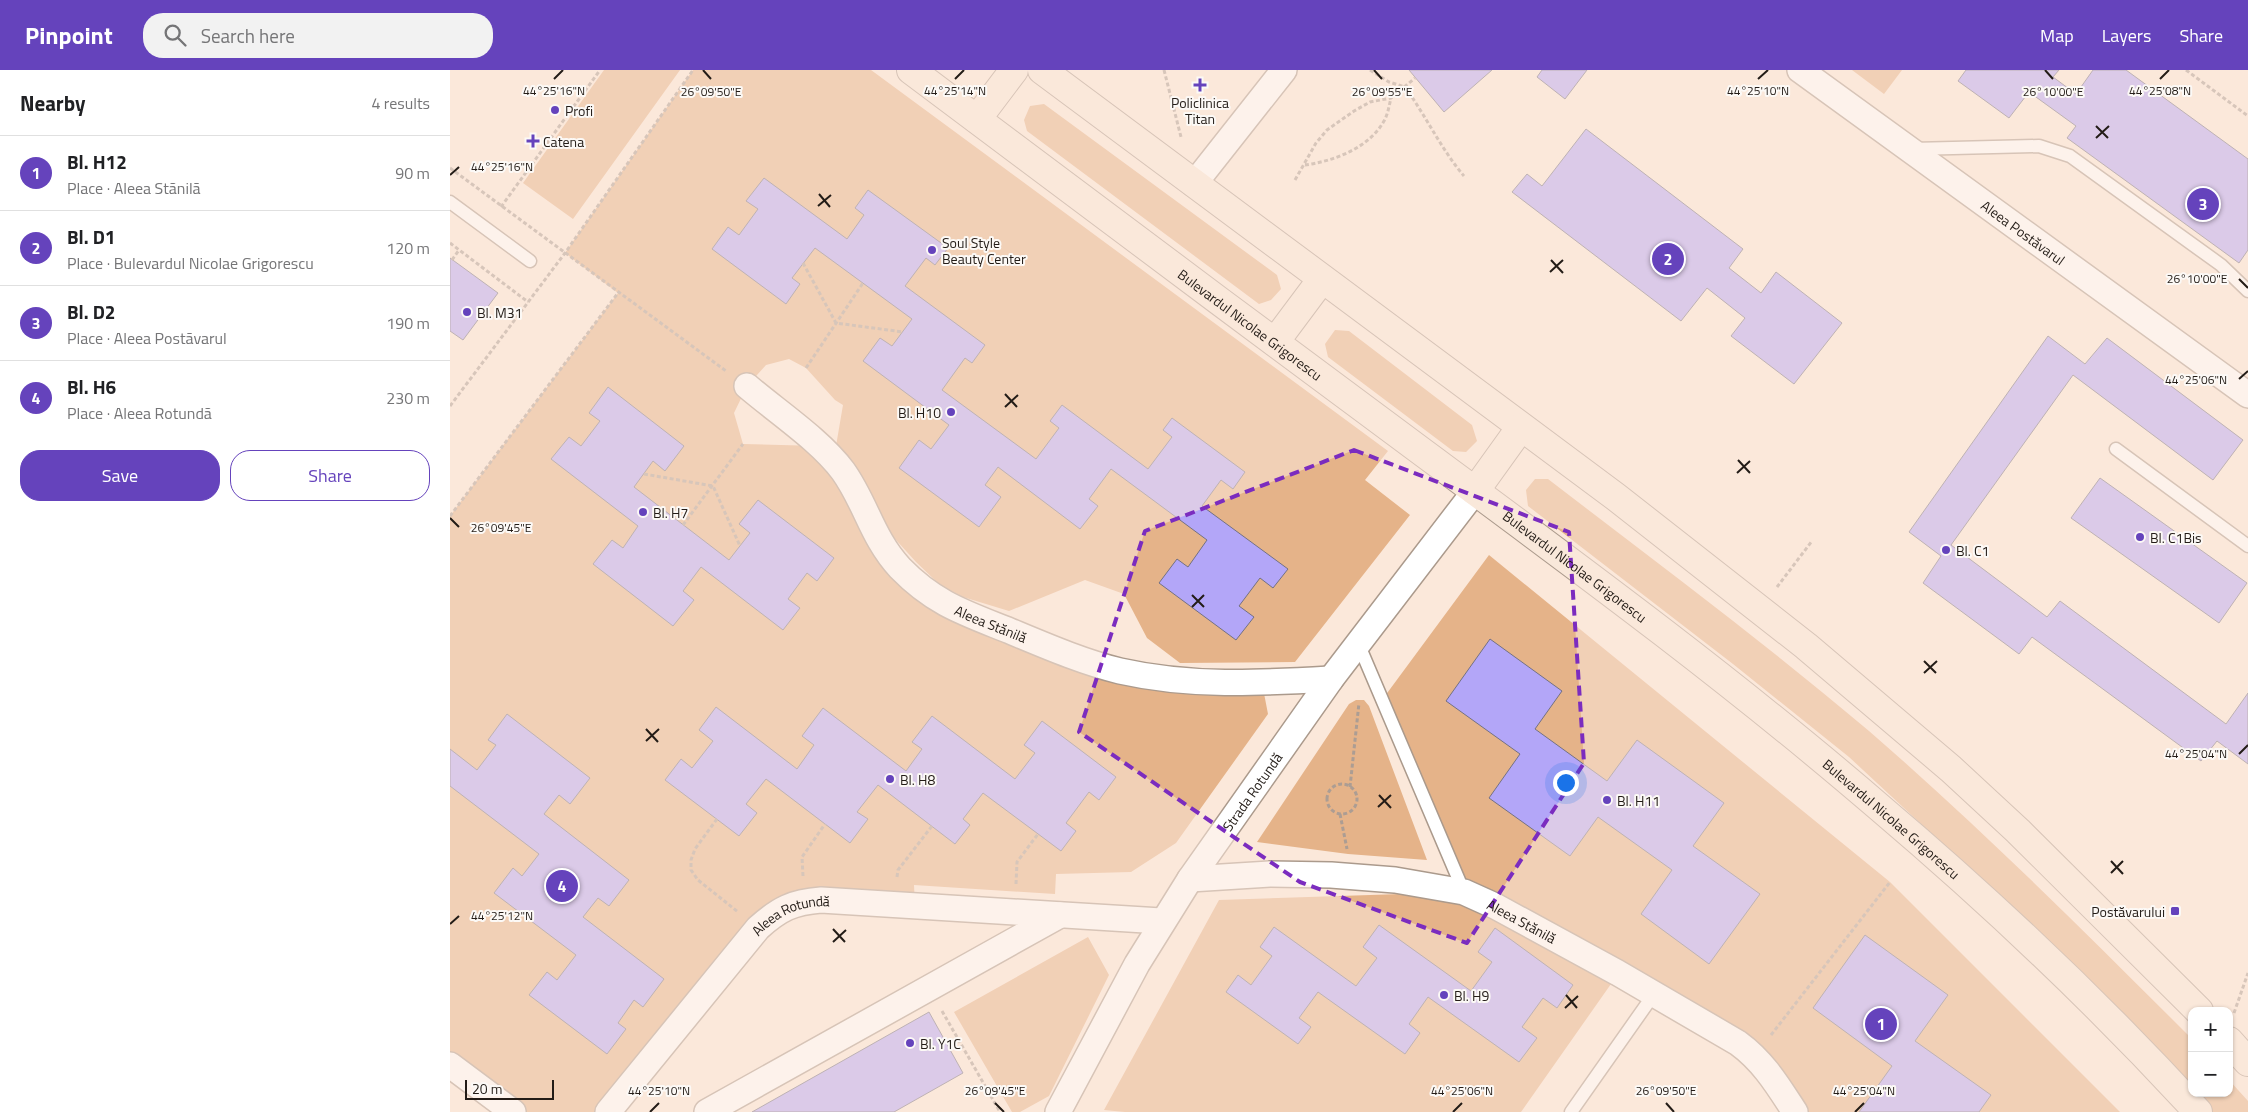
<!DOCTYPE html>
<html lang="en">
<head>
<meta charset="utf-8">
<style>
	:root { --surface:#fff; --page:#f2f2f2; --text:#202124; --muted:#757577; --line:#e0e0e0; --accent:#6543bc }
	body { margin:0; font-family:"Titillium Web",sans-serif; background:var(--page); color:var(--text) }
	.controls { position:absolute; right:15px; bottom:15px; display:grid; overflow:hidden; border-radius:10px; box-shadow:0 1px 4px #0004 }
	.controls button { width:45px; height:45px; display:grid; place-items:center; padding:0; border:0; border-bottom:1px solid var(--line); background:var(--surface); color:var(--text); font:25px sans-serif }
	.scale { position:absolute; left:15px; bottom:12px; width:89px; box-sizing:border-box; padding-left:5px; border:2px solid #231c17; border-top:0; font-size:14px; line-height:18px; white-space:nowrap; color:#231c17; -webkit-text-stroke:4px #fcf9f6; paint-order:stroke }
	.you { position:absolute; left:1115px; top:712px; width:18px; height:18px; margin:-12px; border:4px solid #fff; border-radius:50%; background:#1a73e8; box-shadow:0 0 0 8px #1a73e833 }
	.badge { display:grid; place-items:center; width:32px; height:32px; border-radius:50%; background:var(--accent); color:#fff; font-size:16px; font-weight:700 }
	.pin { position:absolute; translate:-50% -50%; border:2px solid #fff; box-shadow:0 1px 5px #0006 }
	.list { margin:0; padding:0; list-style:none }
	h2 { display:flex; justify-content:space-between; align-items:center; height:65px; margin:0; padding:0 20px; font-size:21px }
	h2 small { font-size:16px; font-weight:400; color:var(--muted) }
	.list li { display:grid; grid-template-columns:32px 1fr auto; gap:15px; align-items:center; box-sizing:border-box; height:75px; padding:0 20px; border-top:1px solid var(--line) }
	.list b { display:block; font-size:19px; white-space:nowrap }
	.list p { margin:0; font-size:16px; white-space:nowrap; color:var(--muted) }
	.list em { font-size:16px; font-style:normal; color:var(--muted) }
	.actions { display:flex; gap:10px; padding:15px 20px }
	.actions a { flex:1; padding:11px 0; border:1px solid var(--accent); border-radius:20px; text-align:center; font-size:18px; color:var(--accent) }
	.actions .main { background:var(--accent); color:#fff }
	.icon { flex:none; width:28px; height:28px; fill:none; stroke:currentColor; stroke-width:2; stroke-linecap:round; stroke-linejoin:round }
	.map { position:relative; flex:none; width:1798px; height:1042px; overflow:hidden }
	header { display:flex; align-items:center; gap:30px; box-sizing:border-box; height:70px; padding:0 25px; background:var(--accent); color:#fff }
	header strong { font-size:24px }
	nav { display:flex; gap:28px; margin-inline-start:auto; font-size:18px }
	.search { width:350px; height:45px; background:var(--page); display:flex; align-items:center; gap:12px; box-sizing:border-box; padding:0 18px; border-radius:20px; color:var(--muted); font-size:19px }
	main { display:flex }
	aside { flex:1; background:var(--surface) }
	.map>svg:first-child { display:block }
	.green { fill:#e5b389 }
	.building { fill:#b3a6f8; stroke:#737183 }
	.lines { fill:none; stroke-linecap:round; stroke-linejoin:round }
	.service-casing { stroke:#ab9a8c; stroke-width:15 }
	.minor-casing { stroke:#ab9a8c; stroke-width:28 }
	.secondary-casing { stroke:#ab9a8c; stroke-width:30 }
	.path { stroke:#ac9d93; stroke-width:3; stroke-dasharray:4 2.5; stroke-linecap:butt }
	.service { stroke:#fff; stroke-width:12 }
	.minor { stroke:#fff; stroke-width:25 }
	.secondary { stroke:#f9e8da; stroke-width:28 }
	.marked { fill:none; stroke:#7b2cbf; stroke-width:4; stroke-dasharray:10 6; stroke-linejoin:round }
	.ticks { fill:none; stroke:#231c17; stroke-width:2 }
	.poi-dot { fill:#6543bc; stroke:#fcf9f6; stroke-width:2 }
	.labels { text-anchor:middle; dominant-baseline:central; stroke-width:4; stroke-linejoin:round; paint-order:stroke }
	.poi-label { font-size:14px; fill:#231c17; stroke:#fcf9f6; text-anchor:start }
	.street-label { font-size:14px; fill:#231c17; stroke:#fcf9f6 }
	.ticks-label { font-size:12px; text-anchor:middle; fill:#231c17; stroke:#fcf9f6; stroke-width:4; stroke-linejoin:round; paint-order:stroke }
</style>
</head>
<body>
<header>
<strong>Pinpoint</strong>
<div class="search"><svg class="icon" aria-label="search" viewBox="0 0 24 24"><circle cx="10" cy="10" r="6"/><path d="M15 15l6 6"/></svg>Search here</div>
<nav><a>Map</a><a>Layers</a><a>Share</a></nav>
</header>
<main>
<aside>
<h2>Nearby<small>4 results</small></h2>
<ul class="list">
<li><span class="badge">1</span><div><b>Bl. H12</b><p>Place · Aleea Stănilă</p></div><em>90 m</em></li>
<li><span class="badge">2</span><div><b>Bl. D1</b><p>Place · Bulevardul Nicolae Grigorescu</p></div><em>120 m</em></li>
<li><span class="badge">3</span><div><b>Bl. D2</b><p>Place · Aleea Postăvarul</p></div><em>190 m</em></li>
<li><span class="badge">4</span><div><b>Bl. H6</b><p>Place · Aleea Rotundă</p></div><em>230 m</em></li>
</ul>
<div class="actions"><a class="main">Save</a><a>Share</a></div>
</aside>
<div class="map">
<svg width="1798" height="1042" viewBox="0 0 1798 1042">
	<rect width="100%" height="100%" fill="#fbe8da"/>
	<path class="green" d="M 154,0 L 230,0 L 123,149 L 73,113 Z
		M 243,0 L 421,0 L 938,381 L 915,410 L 960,445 L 845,592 L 730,593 L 697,568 L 674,524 L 635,510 L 559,541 L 513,527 L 490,515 L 466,492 L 437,460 L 386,376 L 393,335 L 385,330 L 356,298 L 339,289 L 316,295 L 297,316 L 284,343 L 293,374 L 369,376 L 450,498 L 630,588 L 812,613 L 818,644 L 726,773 L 681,802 L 606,804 L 605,824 L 464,815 L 465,836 L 339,836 L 158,1042 L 63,1042 L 0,995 L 0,446 L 168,223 L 115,183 Z
		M 1402,0 L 1452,0 L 1434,24 Z
		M 594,34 L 827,205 L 831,219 L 821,230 L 809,234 L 577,61 L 574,50 L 580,36 Z
		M 885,260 L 899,261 L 1022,355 L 1027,371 L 1016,382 L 1003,381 L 878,287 L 875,274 Z
		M 1085,409 L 1098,409 C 1206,492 1315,573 1419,661 C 1531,758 1637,864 1742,969 L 1742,1021 L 1525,804 L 1399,687 L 1283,594 L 1078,436 L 1076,420 Z
		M 1039,485 L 1440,812 L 1670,1042 L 1345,1042 L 1320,1002 L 1168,904 L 1071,1042 L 675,1042 L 654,1040 L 769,830 L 1013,822 L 932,630 Z
		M 906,630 L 914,630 L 919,636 L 977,790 L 898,784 L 807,772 L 899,634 Z
		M 638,867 L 659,905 L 599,1026 L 570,1042 L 562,1042 L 504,942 Z
		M 1779,1010 L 1798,1031 L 1798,1042 L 1761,1042 L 1744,1023 L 1779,1023 Z"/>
	<path class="building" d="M 959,0 L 1042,0 L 994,42 Z
		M 1092,0 L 1137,0 L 1115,29 L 1087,7 Z
		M 1516,0 L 1609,0 L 1603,7 L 1626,24 L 1643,0 L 1676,0 L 1798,89 L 1798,180 L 1789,193 L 1617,68 L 1626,56 L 1579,22 L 1559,48 L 1508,11 Z
		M 1136,59 L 1293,179 L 1279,198 L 1311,223 L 1326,202 L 1392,253 L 1344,314 L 1281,266 L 1295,248 L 1257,218 L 1231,251 L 1062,122 L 1077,104 L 1092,116 Z
		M 314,108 L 397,169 L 414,145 L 405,138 L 418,120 L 498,178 L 485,195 L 476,188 L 455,216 L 535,275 L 522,293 L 515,288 L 492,320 L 586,389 L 609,358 L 600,351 L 612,335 L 698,399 L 722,367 L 713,360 L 722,348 L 795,402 L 783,419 L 771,410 L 752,436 L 838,499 L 823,518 L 810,508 L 789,536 L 804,547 L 786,570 L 709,513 L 727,489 L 738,497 L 757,470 L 661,399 L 639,429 L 648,436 L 630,459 L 548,397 L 535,415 L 551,427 L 529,457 L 449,398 L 469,370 L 481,379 L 499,355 L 413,291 L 430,268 L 442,276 L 462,249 L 365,178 L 342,208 L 350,214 L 336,234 L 262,179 L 278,157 L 289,165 L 308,139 L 296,131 Z
		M 0,188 L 48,223 L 13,270 L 0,261 Z
		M 1598,266 L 1635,294 L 1657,268 L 1793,370 L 1763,410 L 1623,305 L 1501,475 L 1597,547 L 1610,531 L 1776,654 L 1798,623 L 1798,694 L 1767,671 L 1751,691 L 1582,567 L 1569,584 L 1473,513 L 1491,486 L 1459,462 Z
		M 158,317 L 234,376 L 215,401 L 203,391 L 184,417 L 279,490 L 300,463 L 289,454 L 308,430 L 384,488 L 367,511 L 357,503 L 338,529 L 350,538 L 333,560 L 251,497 L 233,521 L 244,530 L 223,556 L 143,494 L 162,470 L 173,478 L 188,456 L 101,389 L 119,367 L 131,376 L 150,351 L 139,343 Z
		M 1650,408 L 1797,513 L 1769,553 L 1621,448 Z
		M 1040,569 L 1112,621 L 1085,659 L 1157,711 L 1187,670 L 1274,733 L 1243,776 L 1310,824 L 1259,894 L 1191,844 L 1222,800 L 1148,747 L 1120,786 L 1039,728 L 1070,684 L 996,631 Z
		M 266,637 L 347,699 L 364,675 L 352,666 L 373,638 L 456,701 L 472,679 L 462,672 L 482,646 L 565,709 L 585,683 L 574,675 L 592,651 L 666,707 L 649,730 L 639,722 L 616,753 L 626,761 L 611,781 L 533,723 L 513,749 L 520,755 L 505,774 L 428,715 L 407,742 L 418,749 L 400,773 L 316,709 L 296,734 L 307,743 L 289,766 L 215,710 L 231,689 L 242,698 L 263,671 L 249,660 Z
		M 57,644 L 140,708 L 120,734 L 109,725 L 94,744 L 179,810 L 159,836 L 148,828 L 133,847 L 214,909 L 193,937 L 184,930 L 168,953 L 176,959 L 157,984 L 79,925 L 97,902 L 107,910 L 126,885 L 44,823 L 63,798 L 72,806 L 89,784 L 0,716 L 0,679 L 27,700 L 46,675 L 38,670 Z
		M 929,855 L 1021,921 L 1042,892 L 1028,882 L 1045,858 L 1123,915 L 1107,938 L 1093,928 L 1072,957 L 1087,968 L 1069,992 L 978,927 L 959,954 L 970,963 L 955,984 L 868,922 L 849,948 L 861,957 L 848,974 L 776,922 L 788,905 L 801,915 L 822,886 L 810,877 L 824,857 L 906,916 L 927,888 L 913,877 Z
		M 1415,865 L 1498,925 L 1465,971 L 1541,1025 L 1529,1042 L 1409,1042 L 1442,996 L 1363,938 Z
		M 479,942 L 513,1003 L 444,1042 L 302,1042 Z"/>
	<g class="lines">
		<defs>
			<path id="service" d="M 1462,79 L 1589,76 L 1620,86 L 1771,195 L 1798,221
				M 0,132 L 80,191
				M 1666,379 L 1798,476
				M 908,573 L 1014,822
				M 1121,1042 L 1204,924"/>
			<g id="minor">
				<path id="s1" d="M 1350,0 L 1798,325"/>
				<path d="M 744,114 L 834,0"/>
				<path id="s2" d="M 297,316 C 326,341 370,370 393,401 C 416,433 422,468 450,498 C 485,534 515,543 560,561 C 596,576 633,592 670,601 C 741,617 810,613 881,609"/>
				<path id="s3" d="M 740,809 L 820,804 L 881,805 L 945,810 L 1014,822 L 1045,836 L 1168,903 L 1288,973 C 1314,992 1328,1016 1345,1042"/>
				<path d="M 0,995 L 63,1042"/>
				<path id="s4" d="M 158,1042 L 308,858 C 329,839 343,832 371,830 L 711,851"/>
				<path d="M 257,1042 L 610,845"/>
				<path id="s5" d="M 608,1042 L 687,894 L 740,809 L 881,609 L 1025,421"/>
			</g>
			<g id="secondary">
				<path id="s6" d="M 461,0 C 632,128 803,257 975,384 C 1129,498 1284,612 1429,737 C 1541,832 1649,934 1748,1042"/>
				<path d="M 592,0 L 1166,427 L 1356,576 L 1501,699 L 1568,761 L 1749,941"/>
				<path d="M 527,49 L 564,0"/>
				<path d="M 825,272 L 872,209"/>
				<path d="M 1025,421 L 1071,357"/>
				<path d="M 1779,971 L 1798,992"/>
			</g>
		</defs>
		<use href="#service" class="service-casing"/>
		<use href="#minor" class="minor-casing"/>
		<use href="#secondary" class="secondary-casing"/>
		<path class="path" d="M 714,0 L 731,67
			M 920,0 L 939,12 L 955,17 C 976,46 991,79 1014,106
			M 1736,0 L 1798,46
			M 855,95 C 884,91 919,78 934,51 C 938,44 939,36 941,28
			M 0,98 L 276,301
			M 845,110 L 866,73 L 877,60 L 904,41 L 920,32 L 941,28 L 965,8
			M 51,137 L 150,0
			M 0,173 L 78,232
			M 2,190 L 9,180
			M 353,193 L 386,253 L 453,262
			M 356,298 L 413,213
			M 0,336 L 115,183 L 243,0
			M 194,404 L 263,416 L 290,476
			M 0,446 L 168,223
			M 233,455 L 293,374
			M 1327,517 L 1362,471
			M877 729a15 15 0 1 1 30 0a15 15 0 1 1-30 0Z
			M 900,717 L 909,633
			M 890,744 L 897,779
			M 267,749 L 245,779 L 241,790 L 241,800 L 248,810 L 288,842
			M 353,806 L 352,787 L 375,754
			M 447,807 L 448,800 L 482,756
			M 566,814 L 567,792 L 588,764
			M 492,941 L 550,1042
			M 1784,943 L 1798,903
			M 1321,965 L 1440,812"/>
		<use href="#service" class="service"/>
		<use href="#minor" class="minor"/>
		<use href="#secondary" class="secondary"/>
	</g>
	<path d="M0 0H1798V1042H0ZM 904,380 L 1119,462 L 1134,693 L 1017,873 L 850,812 L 629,662 L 695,461 Z" fill="#fbe8da" fill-opacity=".55" fill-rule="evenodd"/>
	<path class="marked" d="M 904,380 L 1119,462 L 1134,693 L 1017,873 L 850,812 L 629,662 L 695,461 Z"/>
	<path class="ticks" d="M 253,0 L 261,9M 924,0 L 932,9M 1595,0 L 1603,9M 104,9 L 113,0M 505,9 L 514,0M 1308,9 L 1318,0M 1710,9 L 1719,0M 1646,56 L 1658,68M 1646,68 L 1659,56M 0,105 L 9,97M 369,124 L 380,137M 368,136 L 381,125M 1101,190 L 1113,203M 1100,202 L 1113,190M 1789,209 L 1798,218M 1789,309 L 1798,301M 555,324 L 567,337M 555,337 L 568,325M 1288,390 L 1300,403M 1287,403 L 1300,391M 0,448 L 9,457M 742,525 L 754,537M 742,537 L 754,525M 1474,591 L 1486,603M 1474,603 L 1487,591M 196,659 L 208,672M 196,671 L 209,659M 1789,684 L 1798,675M 929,725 L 941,738M 928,737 L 941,725M 1661,791 L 1673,804M 1661,803 L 1673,791M 0,854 L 9,846M 383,859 L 395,872M 383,872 L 396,860M 1116,925 L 1127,938M 1115,938 L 1128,926M 545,1033 L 554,1042M 1216,1033 L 1224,1042M 200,1042 L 209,1033M 1003,1042 L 1012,1033M 1405,1042 L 1414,1033"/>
	<g class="poi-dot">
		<path d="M747.5 7.5h5v5h5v5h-5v5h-5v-5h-5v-5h5z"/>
		<circle cx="105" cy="40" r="5"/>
		<path d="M80.5 63.5h5v5h5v5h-5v5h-5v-5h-5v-5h5z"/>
		<circle cx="482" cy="180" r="5"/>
		<circle cx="17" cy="242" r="5"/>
		<circle cx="501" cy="342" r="5"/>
		<circle cx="193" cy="442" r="5"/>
		<circle cx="1690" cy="467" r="5"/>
		<circle cx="1496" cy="480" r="5"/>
		<circle cx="440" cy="709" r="5"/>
		<circle cx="1157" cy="730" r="5"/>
		<rect x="1720" y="836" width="10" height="10" rx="2.5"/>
		<circle cx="994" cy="925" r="5"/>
		<circle cx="460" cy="973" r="5"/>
	</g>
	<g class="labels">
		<g class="poi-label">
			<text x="750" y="32" text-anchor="middle">Policlinica<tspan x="750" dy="16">Titan</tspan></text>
			<text x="115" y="40">Profi</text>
			<text x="93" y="71">Catena</text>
			<text x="492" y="172">Soul Style<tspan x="492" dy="16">Beauty Center</tspan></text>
			<text x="27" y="242">Bl. M31</text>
			<text x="491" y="342" text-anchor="end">Bl. H10</text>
			<text x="203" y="442">Bl. H7</text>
			<text x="1700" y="467">Bl. C1Bis</text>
			<text x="1506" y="480">Bl. C1</text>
			<text x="450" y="709">Bl. H8</text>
			<text x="1167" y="730">Bl. H11</text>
			<text x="1715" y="841" text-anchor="end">Postăvarului</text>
			<text x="1004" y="925">Bl. H9</text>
			<text x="470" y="973">Bl. Y1C</text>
		</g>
		<g class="street-label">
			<text stroke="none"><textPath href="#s1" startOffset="276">Aleea Postăvarul</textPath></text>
			<text stroke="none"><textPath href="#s6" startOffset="424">Bulevardul Nicolae Grigorescu</textPath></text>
			<text stroke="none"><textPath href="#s6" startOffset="829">Bulevardul Nicolae Grigorescu</textPath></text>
			<text stroke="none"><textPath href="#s2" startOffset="349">Aleea Stănilă</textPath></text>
			<text stroke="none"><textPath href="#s5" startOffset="375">Strada Rotundă</textPath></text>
			<text stroke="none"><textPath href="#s6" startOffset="1234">Bulevardul Nicolae Grigorescu</textPath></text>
			<text stroke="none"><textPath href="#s4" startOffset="274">Aleea Rotundă</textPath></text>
			<text stroke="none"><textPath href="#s3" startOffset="340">Aleea Stănilă</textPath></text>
		</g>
	</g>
	<g class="ticks-label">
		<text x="104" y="25">44°25'16"N</text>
		<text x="505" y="25">44°25'14"N</text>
		<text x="1308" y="25">44°25'10"N</text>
		<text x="1710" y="25">44°25'08"N</text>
		<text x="261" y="26">26°09'50"E</text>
		<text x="932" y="26">26°09'55"E</text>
		<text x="1603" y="26">26°10'00"E</text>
		<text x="52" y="101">44°25'16"N</text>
		<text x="1747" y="213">26°10'00"E</text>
		<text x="1746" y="314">44°25'06"N</text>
		<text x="51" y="462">26°09'45"E</text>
		<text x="1746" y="688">44°25'04"N</text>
		<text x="52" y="850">44°25'12"N</text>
		<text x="545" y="1025">26°09'45"E</text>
		<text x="1216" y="1025">26°09'50"E</text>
		<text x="209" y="1025">44°25'10"N</text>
		<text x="1012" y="1025">44°25'06"N</text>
		<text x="1414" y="1025">44°25'04"N</text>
	</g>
</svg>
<div class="controls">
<button>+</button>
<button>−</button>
</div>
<div class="scale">20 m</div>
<div class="you"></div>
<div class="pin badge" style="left:1431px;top:954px">1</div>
<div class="pin badge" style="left:1218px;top:189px">2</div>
<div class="pin badge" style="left:1753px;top:134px">3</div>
<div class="pin badge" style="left:112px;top:816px">4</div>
</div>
</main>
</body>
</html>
